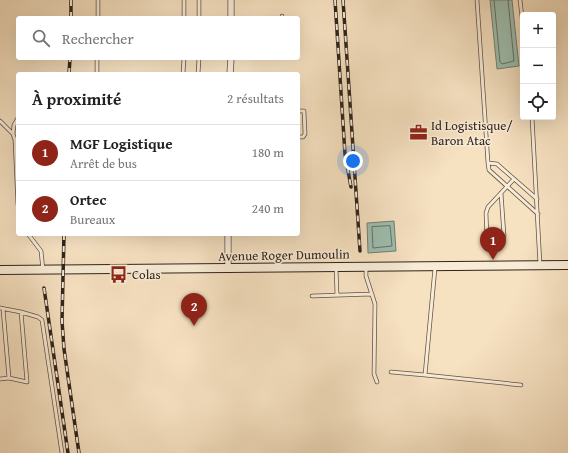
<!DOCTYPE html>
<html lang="fr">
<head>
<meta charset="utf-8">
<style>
	:root { --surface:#fff; --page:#f6f6f6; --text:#202124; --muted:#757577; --line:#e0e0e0; --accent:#8f2418 }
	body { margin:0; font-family:"Gentium Book Plus",serif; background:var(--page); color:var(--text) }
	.controls { position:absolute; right:12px; top:12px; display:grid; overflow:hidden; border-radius:4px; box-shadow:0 4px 16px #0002 }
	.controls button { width:36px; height:36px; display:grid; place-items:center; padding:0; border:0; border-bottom:1px solid var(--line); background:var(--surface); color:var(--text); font:20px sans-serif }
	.you { position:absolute; left:353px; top:161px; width:14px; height:14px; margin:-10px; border:3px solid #fff; border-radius:50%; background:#1a73e8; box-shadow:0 0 0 6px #1a73e833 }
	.badge { display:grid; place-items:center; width:26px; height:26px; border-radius:50%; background:var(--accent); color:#fff; font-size:13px; font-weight:700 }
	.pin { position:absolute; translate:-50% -33px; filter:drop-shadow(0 1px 2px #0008) }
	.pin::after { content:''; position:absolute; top:21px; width:14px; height:12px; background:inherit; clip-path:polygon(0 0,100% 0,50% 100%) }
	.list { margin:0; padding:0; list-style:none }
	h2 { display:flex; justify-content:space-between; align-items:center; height:52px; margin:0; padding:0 16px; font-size:17px }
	h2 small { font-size:13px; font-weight:400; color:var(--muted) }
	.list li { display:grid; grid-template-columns:26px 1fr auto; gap:12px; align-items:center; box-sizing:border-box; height:56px; padding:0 16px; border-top:1px solid var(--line) }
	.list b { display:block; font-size:15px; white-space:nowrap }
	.list p { margin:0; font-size:13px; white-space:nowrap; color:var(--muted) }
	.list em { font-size:13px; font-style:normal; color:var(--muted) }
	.icon { flex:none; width:22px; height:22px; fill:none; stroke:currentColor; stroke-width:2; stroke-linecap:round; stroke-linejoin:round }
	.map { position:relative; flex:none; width:568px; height:453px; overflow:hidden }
	.search { position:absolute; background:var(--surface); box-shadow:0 4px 16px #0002; left:16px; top:16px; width:284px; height:44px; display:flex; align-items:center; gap:10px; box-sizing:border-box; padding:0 14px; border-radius:4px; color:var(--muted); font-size:15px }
	.panel { position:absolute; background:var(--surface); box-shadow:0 4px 16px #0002; left:16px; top:72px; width:284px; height:164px; border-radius:4px }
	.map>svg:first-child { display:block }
	.water { fill:#9dbeb0; stroke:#718075 }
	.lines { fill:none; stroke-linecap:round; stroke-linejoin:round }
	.shore { stroke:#667066; stroke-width:1 }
	.service-casing { stroke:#625245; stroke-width:4.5 }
	.minor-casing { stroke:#625245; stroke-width:7 }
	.secondary-casing { stroke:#30231c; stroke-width:10 }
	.service { stroke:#f9ecd7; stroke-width:3 }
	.minor { stroke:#f9ecd7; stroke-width:5.5 }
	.secondary { stroke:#f9ecd7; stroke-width:8 }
	.rail-casing { stroke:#30231c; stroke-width:3.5 }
	.rail { stroke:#f9ecd7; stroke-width:2; stroke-dasharray:6; stroke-linecap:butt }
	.labels { text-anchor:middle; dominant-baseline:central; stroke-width:3; stroke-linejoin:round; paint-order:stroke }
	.poi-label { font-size:13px; fill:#30231c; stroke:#f9ecd7; text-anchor:start }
	.street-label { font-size:13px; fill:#30231c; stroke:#f9ecd7 }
</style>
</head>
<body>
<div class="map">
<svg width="568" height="453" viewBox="0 0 568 453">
	<rect width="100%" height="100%" fill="#f6e1c1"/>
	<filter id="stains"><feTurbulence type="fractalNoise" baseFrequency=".005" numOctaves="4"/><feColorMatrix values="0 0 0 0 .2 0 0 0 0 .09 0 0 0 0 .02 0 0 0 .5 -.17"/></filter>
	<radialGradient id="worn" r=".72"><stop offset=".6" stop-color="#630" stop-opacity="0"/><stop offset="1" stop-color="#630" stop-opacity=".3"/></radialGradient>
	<path class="water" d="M 490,0 L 512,0 L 519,66 L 497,69 Z
		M 394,221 L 396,251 L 368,253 L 367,223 Z"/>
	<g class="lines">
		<path class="shore" d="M 494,0 L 500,62 L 502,64 L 514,61 L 508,0
			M 390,226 L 392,246 L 373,248 L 372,227 Z"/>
		<defs>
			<path id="service" d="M 477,0 L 488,163
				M 520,0 L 523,25
				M 98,18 L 98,0
				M 184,18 L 184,0
				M 199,18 L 199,0
				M 282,18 L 282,16
				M 97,74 L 97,58
				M 183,74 L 184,58
				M 198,74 L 199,58
				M 298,111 L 304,111 L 305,134 L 303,137 L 298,137
				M 532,117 L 540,265
				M 0,121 L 13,134 L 15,140 L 18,205
				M 13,134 L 14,125 L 18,118
				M 501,193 L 504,236
				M 537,199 L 497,164 L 488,163 L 489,170 L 538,214
				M 28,234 L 41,251 L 43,270
				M 487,239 L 486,213 L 488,207 L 514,179
				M 336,267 L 337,295
				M 366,268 L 366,276 L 375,304 L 374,374 L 377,382
				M 312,296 L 372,294
				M 0,308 L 21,312 L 27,382 L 9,378 L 0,379
				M 3,309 L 9,378
				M 21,312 L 38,317 L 42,320 L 62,453
				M 391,372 L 425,375 L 435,268
				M 425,375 L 521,385"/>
			<path id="minor" d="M 231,18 L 231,0
				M 230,74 L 231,58
				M 228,268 L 228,234"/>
			<path id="secondary" d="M 0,270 L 568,265"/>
		</defs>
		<use href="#service" class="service-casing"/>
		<use href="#minor" class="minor-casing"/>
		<use href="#secondary" class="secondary-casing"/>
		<use href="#service" class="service"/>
		<use href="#minor" class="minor"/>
		<use href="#secondary" class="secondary"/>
		<defs>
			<path id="rail" d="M 335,0 L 345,154 L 351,187
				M 343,0 L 360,251
				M 71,18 L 71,0
				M 69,74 L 70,58
				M 64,234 L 62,321 L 64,349 L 79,453
				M 44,288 L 68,453"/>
		</defs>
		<use href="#rail" class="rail-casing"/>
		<use href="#rail" class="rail"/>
	</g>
	<defs>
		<symbol id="office-bare" viewBox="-9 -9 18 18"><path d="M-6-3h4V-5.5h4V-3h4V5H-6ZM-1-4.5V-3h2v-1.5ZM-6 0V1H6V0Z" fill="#8f2418" stroke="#f9ecd7" stroke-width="2.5" paint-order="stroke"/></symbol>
		<symbol id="bus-bare" viewBox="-9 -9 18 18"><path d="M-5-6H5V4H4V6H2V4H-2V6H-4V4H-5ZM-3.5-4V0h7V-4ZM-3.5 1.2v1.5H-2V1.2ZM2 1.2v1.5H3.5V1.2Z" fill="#8f2418" stroke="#f9ecd7" stroke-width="2.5" paint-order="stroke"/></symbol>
	</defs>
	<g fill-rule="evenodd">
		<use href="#office-bare" x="406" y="120" width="25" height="25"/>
		<use href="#bus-bare" x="106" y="262" width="25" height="25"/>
	</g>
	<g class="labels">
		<g class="poi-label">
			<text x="431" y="125">Id Logistisque/<tspan x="431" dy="15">Baron Atac</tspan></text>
			<text x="132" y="274">Colas</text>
		</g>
		<g class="street-label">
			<text transform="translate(284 255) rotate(-1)">Avenue Roger Dumoulin</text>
		</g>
	</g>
	<rect width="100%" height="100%" filter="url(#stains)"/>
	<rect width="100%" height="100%" fill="url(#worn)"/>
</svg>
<div class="controls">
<button>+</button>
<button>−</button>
<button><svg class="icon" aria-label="locate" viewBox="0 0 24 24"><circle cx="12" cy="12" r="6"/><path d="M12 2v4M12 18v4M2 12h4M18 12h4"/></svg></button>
</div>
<div class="you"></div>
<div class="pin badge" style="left:493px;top:260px">1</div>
<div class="pin badge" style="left:194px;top:326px">2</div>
<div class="search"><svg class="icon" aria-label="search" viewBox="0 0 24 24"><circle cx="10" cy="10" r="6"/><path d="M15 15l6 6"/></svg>Rechercher</div>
<section class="panel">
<h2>À proximité<small>2 résultats</small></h2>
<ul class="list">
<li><span class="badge">1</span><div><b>MGF Logistique</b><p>Arrêt de bus</p></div><em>180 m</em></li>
<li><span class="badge">2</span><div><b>Ortec</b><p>Bureaux</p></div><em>240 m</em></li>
</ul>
</section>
</div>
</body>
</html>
